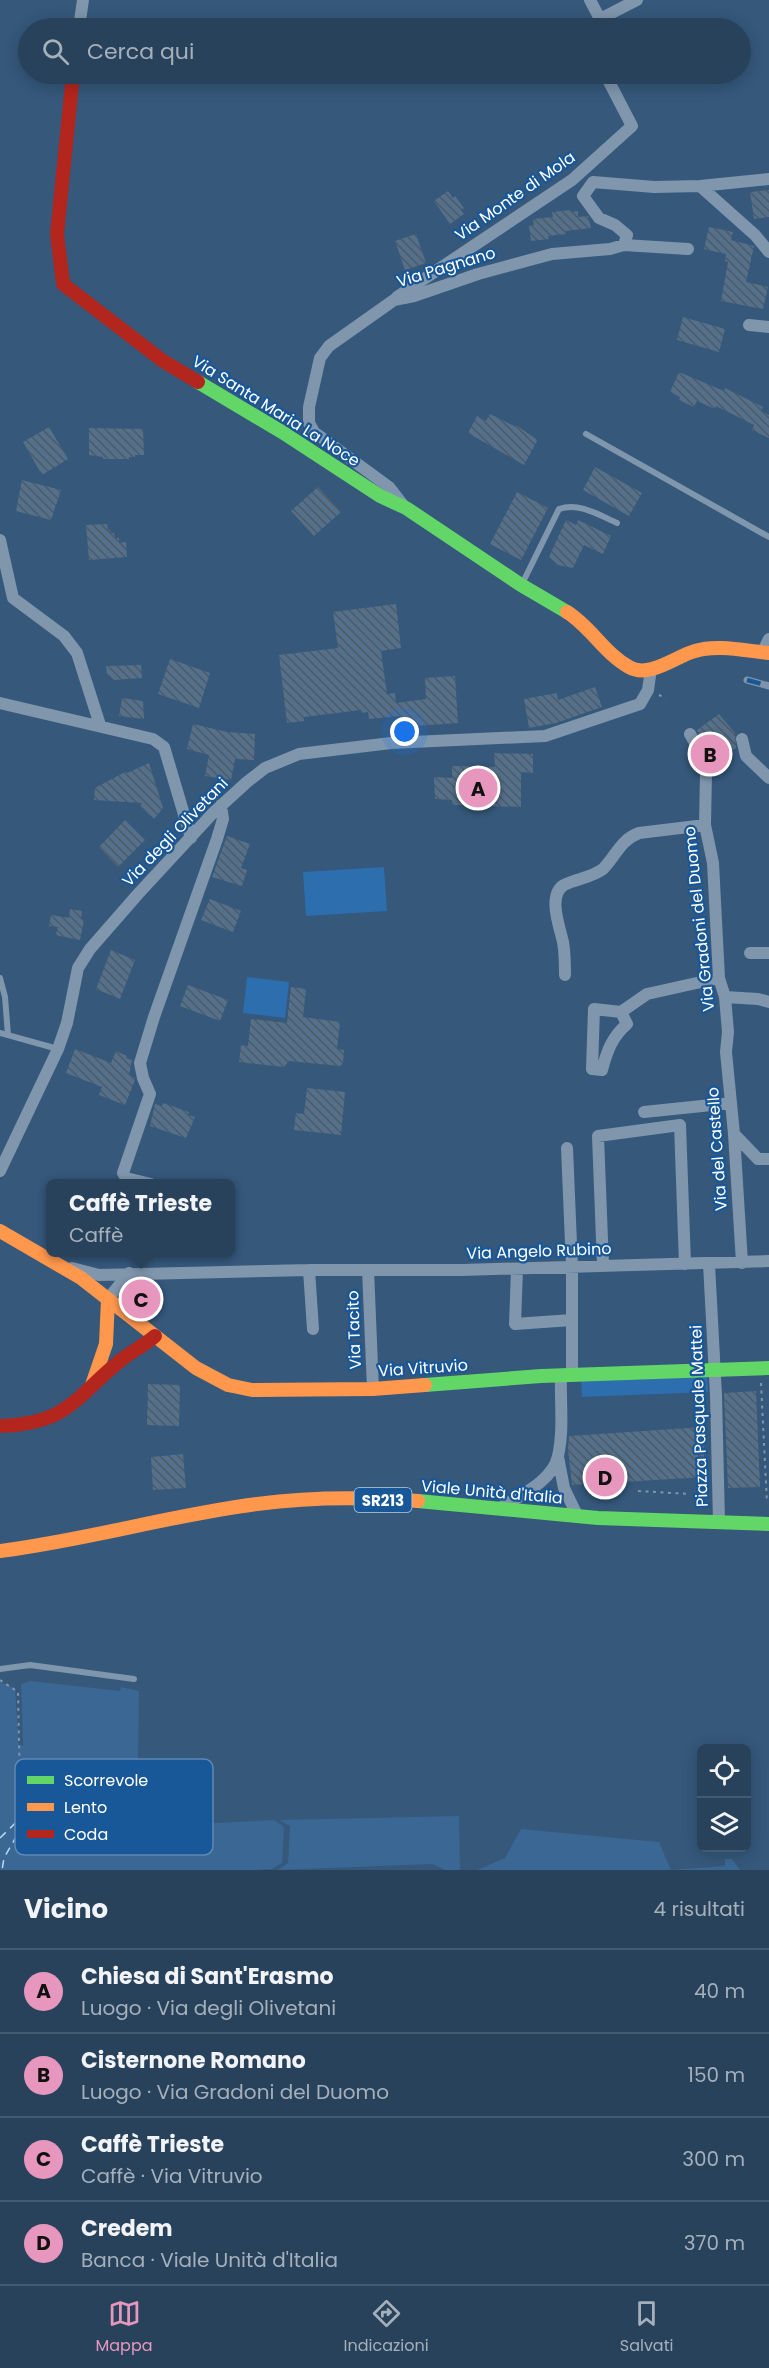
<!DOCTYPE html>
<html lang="it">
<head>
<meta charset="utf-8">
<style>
	:root { --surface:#28425c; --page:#304962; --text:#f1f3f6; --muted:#a5b0bb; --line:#445b72; --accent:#e797bd }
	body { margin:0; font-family:Poppins,sans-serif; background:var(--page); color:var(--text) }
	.controls { position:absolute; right:18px; bottom:18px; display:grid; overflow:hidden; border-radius:9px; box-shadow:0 3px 15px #0003 }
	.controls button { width:54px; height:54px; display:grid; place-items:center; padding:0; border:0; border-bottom:2px solid var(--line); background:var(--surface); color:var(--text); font:30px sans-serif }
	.you { position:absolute; left:405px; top:732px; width:21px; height:21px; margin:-15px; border:4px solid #fff; border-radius:50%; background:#1a73e8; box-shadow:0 0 0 9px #1a73e833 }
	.badge { display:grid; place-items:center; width:39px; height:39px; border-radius:50%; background:var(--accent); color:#111; font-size:20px; font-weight:700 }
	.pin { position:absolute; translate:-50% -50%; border:3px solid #fff; box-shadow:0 2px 6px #0006 }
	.popup { position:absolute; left:46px; top:1179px; width:189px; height:78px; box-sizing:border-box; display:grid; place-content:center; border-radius:9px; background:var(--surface); filter:drop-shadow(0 2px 4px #0005); font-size:20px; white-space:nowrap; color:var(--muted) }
	.popup b { font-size:22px; color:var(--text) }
	.popup::after { content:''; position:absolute; left:50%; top:100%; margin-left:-12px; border:12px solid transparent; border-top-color:var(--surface) }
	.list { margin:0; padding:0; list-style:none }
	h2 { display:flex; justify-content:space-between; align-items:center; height:78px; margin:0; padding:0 24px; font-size:26px }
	h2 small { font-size:20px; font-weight:400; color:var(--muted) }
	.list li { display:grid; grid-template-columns:39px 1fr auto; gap:18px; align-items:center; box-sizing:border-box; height:84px; padding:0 24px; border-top:2px solid var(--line) }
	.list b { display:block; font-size:22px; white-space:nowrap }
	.list p { margin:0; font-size:20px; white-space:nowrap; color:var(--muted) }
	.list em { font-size:20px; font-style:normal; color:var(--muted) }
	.icon { flex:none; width:33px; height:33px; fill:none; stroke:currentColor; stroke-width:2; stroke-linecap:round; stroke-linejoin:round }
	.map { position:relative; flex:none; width:769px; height:1870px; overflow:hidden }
	.search { position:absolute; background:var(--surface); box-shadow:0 3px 15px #0003; left:18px; right:18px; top:18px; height:66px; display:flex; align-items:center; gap:15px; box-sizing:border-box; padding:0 21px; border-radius:33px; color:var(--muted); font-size:22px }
	.sheet { height:414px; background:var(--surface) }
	nav { display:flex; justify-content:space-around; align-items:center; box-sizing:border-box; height:84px; border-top:2px solid var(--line); background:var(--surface); font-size:16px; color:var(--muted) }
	nav a { display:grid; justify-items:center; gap:3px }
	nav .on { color:var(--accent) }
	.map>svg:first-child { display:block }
	.green { fill:#2c6eae }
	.water { fill:#3b6794 }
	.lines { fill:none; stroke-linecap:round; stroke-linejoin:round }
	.ferry { stroke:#b8d9f8; stroke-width:1.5; stroke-dasharray:8 6; stroke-linecap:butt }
	.building { fill:url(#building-back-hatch) }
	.path { stroke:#7f96ad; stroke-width:2; stroke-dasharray:3 4.5; stroke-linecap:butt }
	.lane { stroke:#7f96ad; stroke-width:6 }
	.street { stroke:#7f96ad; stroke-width:12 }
	.fast { stroke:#63d668; stroke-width:14 }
	.slow { stroke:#ff974d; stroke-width:14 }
	.jam { stroke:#b3261e; stroke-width:14 }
	.rail-casing { stroke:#7f94ab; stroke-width:7 }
	.rail { stroke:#185798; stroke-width:4.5; stroke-dasharray:14; stroke-linecap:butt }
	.labels { text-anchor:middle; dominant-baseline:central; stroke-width:4.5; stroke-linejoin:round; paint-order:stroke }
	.shield { fill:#185798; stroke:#bacde0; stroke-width:1.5 }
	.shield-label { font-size:15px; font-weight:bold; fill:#fff }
	.street-label { font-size:16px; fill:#fff; stroke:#185798 }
	.key { fill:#185798; stroke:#5d89b7; stroke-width:1.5 }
	.key-label { font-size:16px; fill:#fff }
</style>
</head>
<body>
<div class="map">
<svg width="769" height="1870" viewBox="0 0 769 1870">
	<defs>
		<pattern id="building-back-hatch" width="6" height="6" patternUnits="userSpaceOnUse" patternTransform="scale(1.5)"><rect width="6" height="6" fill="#54708b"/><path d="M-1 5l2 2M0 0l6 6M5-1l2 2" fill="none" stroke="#4f5a65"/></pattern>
	</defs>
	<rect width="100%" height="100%" fill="#35587b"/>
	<path class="green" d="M 384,867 L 387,911 L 306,916 L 303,872 Z
		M 247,977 L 289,982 L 285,1018 L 243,1013 Z
		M 707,1376 L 708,1392 L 582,1397 L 581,1381 Z"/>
	<path class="water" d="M 31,1681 L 120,1691 L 121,1687 L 139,1691 L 137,1827 L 274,1820 L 284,1827 L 282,1863 L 272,1869 L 256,1870 L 0,1870 L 0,1682 L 15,1688 L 19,1745 L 23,1745 L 21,1684 Z
		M 459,1816 L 460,1870 L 445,1870 L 432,1864 L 278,1870 L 288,1863 L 290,1826 L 279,1820 Z
		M 521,1829 L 659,1842 L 671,1870 L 725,1866 L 725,1859 L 732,1859 L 740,1870 L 477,1870 L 505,1858 Z"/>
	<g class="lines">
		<path class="ferry" d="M 0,1838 L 43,1796 L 50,1779 L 73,1780 L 54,1807 L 20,1830 L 4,1858 L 2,1870"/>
	</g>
	<path class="building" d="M 769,190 L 769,217 L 754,219 L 750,192 Z
		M 448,191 L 453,198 L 455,196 L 464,208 L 461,210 L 464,214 L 450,224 L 434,201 Z
		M 571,210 L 571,212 L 578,211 L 578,217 L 588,216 L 591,228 L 566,231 L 566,234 L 548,236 L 549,239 L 531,241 L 529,226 L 534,225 L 533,219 L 553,217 L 552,212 Z
		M 709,227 L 733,232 L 731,240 L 754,246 L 746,282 L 768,287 L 763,309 L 721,301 L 728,262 L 725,261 L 726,254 L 704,249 Z
		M 416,234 L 426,263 L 405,270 L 395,241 Z
		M 683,317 L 725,329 L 719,352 L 677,340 Z
		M 679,372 L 724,391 L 725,388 L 763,407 L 761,411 L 769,415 L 769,438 L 752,430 L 754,425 L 716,406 L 715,409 L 697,401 L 694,407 L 679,400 L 680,397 L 670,392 Z
		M 490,414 L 516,427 L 516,425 L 536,439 L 537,441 L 524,465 L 468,433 L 477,416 L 486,421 Z
		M 49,427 L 68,459 L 42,475 L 23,442 Z
		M 89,428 L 143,429 L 144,455 L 135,455 L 135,457 L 129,457 L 129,459 L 103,459 L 103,457 L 89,455 Z
		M 595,467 L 642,493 L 629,516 L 583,490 Z
		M 22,480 L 61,490 L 51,520 L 16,511 Z
		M 318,487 L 341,512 L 314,536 L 291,511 Z
		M 517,492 L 548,508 L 521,560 L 490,544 Z
		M 566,520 L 576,525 L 578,520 L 611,536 L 603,554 L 584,545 L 573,568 L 558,565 L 549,557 Z
		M 107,524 L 108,530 L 110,530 L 111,533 L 114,533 L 115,538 L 119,538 L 119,543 L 126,542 L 127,557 L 89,560 L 86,525 Z
		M 396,604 L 401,648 L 381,651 L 387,694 L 395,693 L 396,703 L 426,699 L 425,678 L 455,676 L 458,723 L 402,727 L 400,716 L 369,719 L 368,712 L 362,713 L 361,710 L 304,717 L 304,721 L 287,723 L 279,655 L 338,648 L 333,612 Z
		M 170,659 L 210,673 L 199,708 L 158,694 Z
		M 141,665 L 142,678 L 114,680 L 107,674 L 106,666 Z
		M 595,687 L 602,707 L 556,723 L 529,728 L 524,699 L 557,693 L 558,700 Z
		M 122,698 L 143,701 L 144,719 L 119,716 Z
		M 719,714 L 735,733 L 736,748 L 733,750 L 707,749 L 697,730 Z
		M 193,724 L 227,732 L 255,734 L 254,760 L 235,759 L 231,780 L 205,776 L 209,755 L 187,749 Z
		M 494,753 L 533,754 L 533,773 L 521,772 L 521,807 L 452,805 L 452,800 L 435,799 L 434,777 L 452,778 L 452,766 L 495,767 Z
		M 149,763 L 163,808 L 154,819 L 140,806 L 142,803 L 94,800 L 95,788 L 125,772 L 127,773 Z
		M 125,820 L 145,840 L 118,867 L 99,847 Z
		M 227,836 L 250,844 L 241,868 L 247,870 L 242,886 L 212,877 Z
		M 210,899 L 241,911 L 233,932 L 201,920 Z
		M 70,909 L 82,911 L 81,919 L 84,920 L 80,940 L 59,936 L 56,934 L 58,927 L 49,926 L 51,915 L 69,918 Z
		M 111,950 L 135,960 L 120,999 L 96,989 Z
		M 188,985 L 228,1000 L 220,1021 L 180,1006 Z
		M 291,987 L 306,989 L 303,1017 L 340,1022 L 337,1049 L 344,1050 L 343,1063 L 340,1066 L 289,1061 L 284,1067 L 239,1062 L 241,1045 L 248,1046 L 251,1019 L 287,1023 Z
		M 75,1049 L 111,1063 L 116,1051 L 127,1056 L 126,1058 L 132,1060 L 129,1075 L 135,1078 L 135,1080 L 125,1105 L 99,1095 L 102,1087 L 66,1073 Z
		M 307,1088 L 345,1092 L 341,1135 L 294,1130 L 296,1113 L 304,1114 Z
		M 163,1103 L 189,1112 L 188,1115 L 195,1117 L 186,1138 L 150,1126 L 155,1104 L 162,1106 Z
		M 148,1384 L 180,1385 L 179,1426 L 147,1425 Z
		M 756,1391 L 760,1487 L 728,1488 L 724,1393 Z
		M 703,1427 L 705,1477 L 572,1485 L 568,1449 L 569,1436 Z
		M 183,1454 L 186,1488 L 153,1490 L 151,1457 Z"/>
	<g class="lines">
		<path class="path" d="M 659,695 L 666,698
			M 761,1383 L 767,1503
			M 638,1491 L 690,1494
			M 0,1680 L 18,1692 L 20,1787"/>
		<path class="lane" d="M 586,434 L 769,537
			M 523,582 L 559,509 C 579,502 599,515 617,523
			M 0,978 L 5,997 L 8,1035
			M 0,1033 L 58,1049
			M 0,1669 L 30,1665 L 134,1679"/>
		<path class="street" d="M 590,0 L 600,19
			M 79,28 L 83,0
			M 596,28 L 600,19 L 637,0
			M 700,186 L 755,235 L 769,252
			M 624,245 L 627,235 L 615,225 L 599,218 L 583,196 L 593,182 L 654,187 L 700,186 L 769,179
			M 397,297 L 572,180 L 632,126 L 605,74
			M 749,325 L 769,327
			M 403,505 L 389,487 L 314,432 L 309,423 L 309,407 L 320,358 L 329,346 L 394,300 L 414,296 L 478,274 L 552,254 L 610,249 L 624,245 L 688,249
			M 0,540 L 13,598 L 64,636 L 77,653 L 100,725
			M 763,651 L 769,639
			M 0,703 L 153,739 L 164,747 L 191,838
			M 690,734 L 699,750 L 706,773 L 705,825 L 713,863 L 719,978 L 725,997 L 728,1032 L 726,1052 L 734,1134 L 742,1263
			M 742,739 L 746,756 L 769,778
			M 750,953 L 769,953
			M 565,975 C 565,964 565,953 563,942 C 560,928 547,895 564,885 C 576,879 593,877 603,869 C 616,856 620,840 639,833 L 705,825
			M 725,997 L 758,999 L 769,1002
			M 594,1009 L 621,1012 L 627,1024 C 612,1037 607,1051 602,1070 L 592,1069 Z
			M 621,1012 L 647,994 L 719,978
			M 644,1112 L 731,1103
			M 734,1134 L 758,1159 L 769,1159
			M 567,1148 L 572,1267 L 572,1375
			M 0,1171 L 58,1049 L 67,1023 L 78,968 L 90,949 L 138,894 L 212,814 L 247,782 L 265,768 L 299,754 L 391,743 L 545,736 L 640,704 L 648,690 L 651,669
			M 151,1184 L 126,1178 L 123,1173 L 150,1094 L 143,1078 L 140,1063 L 154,1017 L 217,839 L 223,819 L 221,805
			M 709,1264 L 716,1395 L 719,1522
			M 603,1266 L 598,1136 L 680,1125 L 685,1264
			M 72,1268 L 99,1275 L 309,1270 L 462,1270 L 769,1261
			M 517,1269 L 515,1324 L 572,1320
			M 309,1270 L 313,1329
			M 368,1270 L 373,1389
			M 108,1299 L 129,1273
			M 558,1457 L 564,1488 L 578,1517
			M 500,1508 C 519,1496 553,1481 558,1456 C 564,1430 560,1401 561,1375"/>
		<path class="fast" d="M 198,382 L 282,432 L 380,496 L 406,508 L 521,585 L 567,612
			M 425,1385 L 541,1376 L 769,1368
			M 418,1501 L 598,1518 L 769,1524"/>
		<path class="slow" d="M 567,612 C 591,627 605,654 629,667 C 649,679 676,656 695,651 C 717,644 746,651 769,653
			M 0,1231 L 81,1278 L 196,1368 L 228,1385 L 252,1390 L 373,1389 L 425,1385
			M 92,1385 L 106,1344 L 108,1299
			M 0,1551 C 87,1540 171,1515 257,1504 C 311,1497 364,1497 418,1501"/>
		<path class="jam" d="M 73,74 L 57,234 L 63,284 L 163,361 L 198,382
			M 0,1426 C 69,1423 73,1399 121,1360 C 132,1351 145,1345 155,1336"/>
		<defs>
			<path id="rail" d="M 747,680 L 769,686"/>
		</defs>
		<use href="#rail" class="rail-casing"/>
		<use href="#rail" class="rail"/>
	</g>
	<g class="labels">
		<rect class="shield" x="354.5" y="1488" width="57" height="24" rx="4.5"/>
		<g class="shield-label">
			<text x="383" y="1500">SR213</text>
		</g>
		<g class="street-label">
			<text transform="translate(515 196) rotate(-35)">Via Monte di Mola</text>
			<text transform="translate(446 267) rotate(-17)">Via Pagnano</text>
			<text transform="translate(276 411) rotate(32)">Via Santa Maria La Noce</text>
			<text transform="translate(175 832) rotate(-46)">Via degli Olivetani</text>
			<text transform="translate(699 919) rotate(-96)">Via Gradoni del Duomo</text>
			<text transform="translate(717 1149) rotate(-94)">Via del Castello</text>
			<text transform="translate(539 1251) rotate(-2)">Via Angelo Rubino</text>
			<text transform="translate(354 1330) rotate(-92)">Via Tacito</text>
			<text transform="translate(423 1368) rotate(-4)">Via Vitruvio</text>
			<text transform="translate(699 1416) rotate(-92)">Piazza Pasquale Mattei</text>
			<text transform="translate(492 1492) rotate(5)">Viale Unità d'Italia</text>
		</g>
	</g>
	<rect x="15" y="1759" width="198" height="96" rx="9" class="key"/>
	<rect x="27" y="1776" width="27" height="8" fill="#63d668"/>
	<rect x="27" y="1803" width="27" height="8" fill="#ff974d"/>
	<rect x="27" y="1830" width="27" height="8" fill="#b3261e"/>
	<g class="key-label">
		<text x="64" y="1786">Scorrevole</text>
		<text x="64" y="1813">Lento</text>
		<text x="64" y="1840">Coda</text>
	</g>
</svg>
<div class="controls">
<button><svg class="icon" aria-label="locate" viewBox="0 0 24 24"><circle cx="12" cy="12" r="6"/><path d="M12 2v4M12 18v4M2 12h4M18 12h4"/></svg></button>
<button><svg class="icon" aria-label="layers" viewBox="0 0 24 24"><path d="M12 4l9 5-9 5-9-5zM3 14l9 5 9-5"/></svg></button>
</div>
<div class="you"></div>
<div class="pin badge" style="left:478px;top:788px">A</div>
<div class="pin badge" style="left:710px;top:754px">B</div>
<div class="pin badge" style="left:141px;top:1299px">C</div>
<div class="popup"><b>Caffè Trieste</b>Caffè</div>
<div class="pin badge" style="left:605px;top:1477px">D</div>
<div class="search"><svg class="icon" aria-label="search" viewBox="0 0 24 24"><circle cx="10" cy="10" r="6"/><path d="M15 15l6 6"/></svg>Cerca qui</div>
</div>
<section class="sheet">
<h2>Vicino<small>4 risultati</small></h2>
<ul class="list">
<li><span class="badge">A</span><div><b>Chiesa di Sant'Erasmo</b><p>Luogo · Via degli Olivetani</p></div><em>40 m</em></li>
<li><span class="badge">B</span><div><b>Cisternone Romano</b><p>Luogo · Via Gradoni del Duomo</p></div><em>150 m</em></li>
<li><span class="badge">C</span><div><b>Caffè Trieste</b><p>Caffè · Via Vitruvio</p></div><em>300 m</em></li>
<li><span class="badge">D</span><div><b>Credem</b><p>Banca · Viale Unità d'Italia</p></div><em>370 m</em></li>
</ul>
</section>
<nav>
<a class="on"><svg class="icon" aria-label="map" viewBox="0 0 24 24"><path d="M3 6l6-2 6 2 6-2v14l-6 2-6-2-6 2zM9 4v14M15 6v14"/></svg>Mappa</a>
<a><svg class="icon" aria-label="directions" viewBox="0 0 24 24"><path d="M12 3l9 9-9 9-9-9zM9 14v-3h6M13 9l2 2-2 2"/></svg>Indicazioni</a>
<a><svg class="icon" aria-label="saved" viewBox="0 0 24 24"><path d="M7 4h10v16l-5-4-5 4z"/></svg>Salvati</a>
</nav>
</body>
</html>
